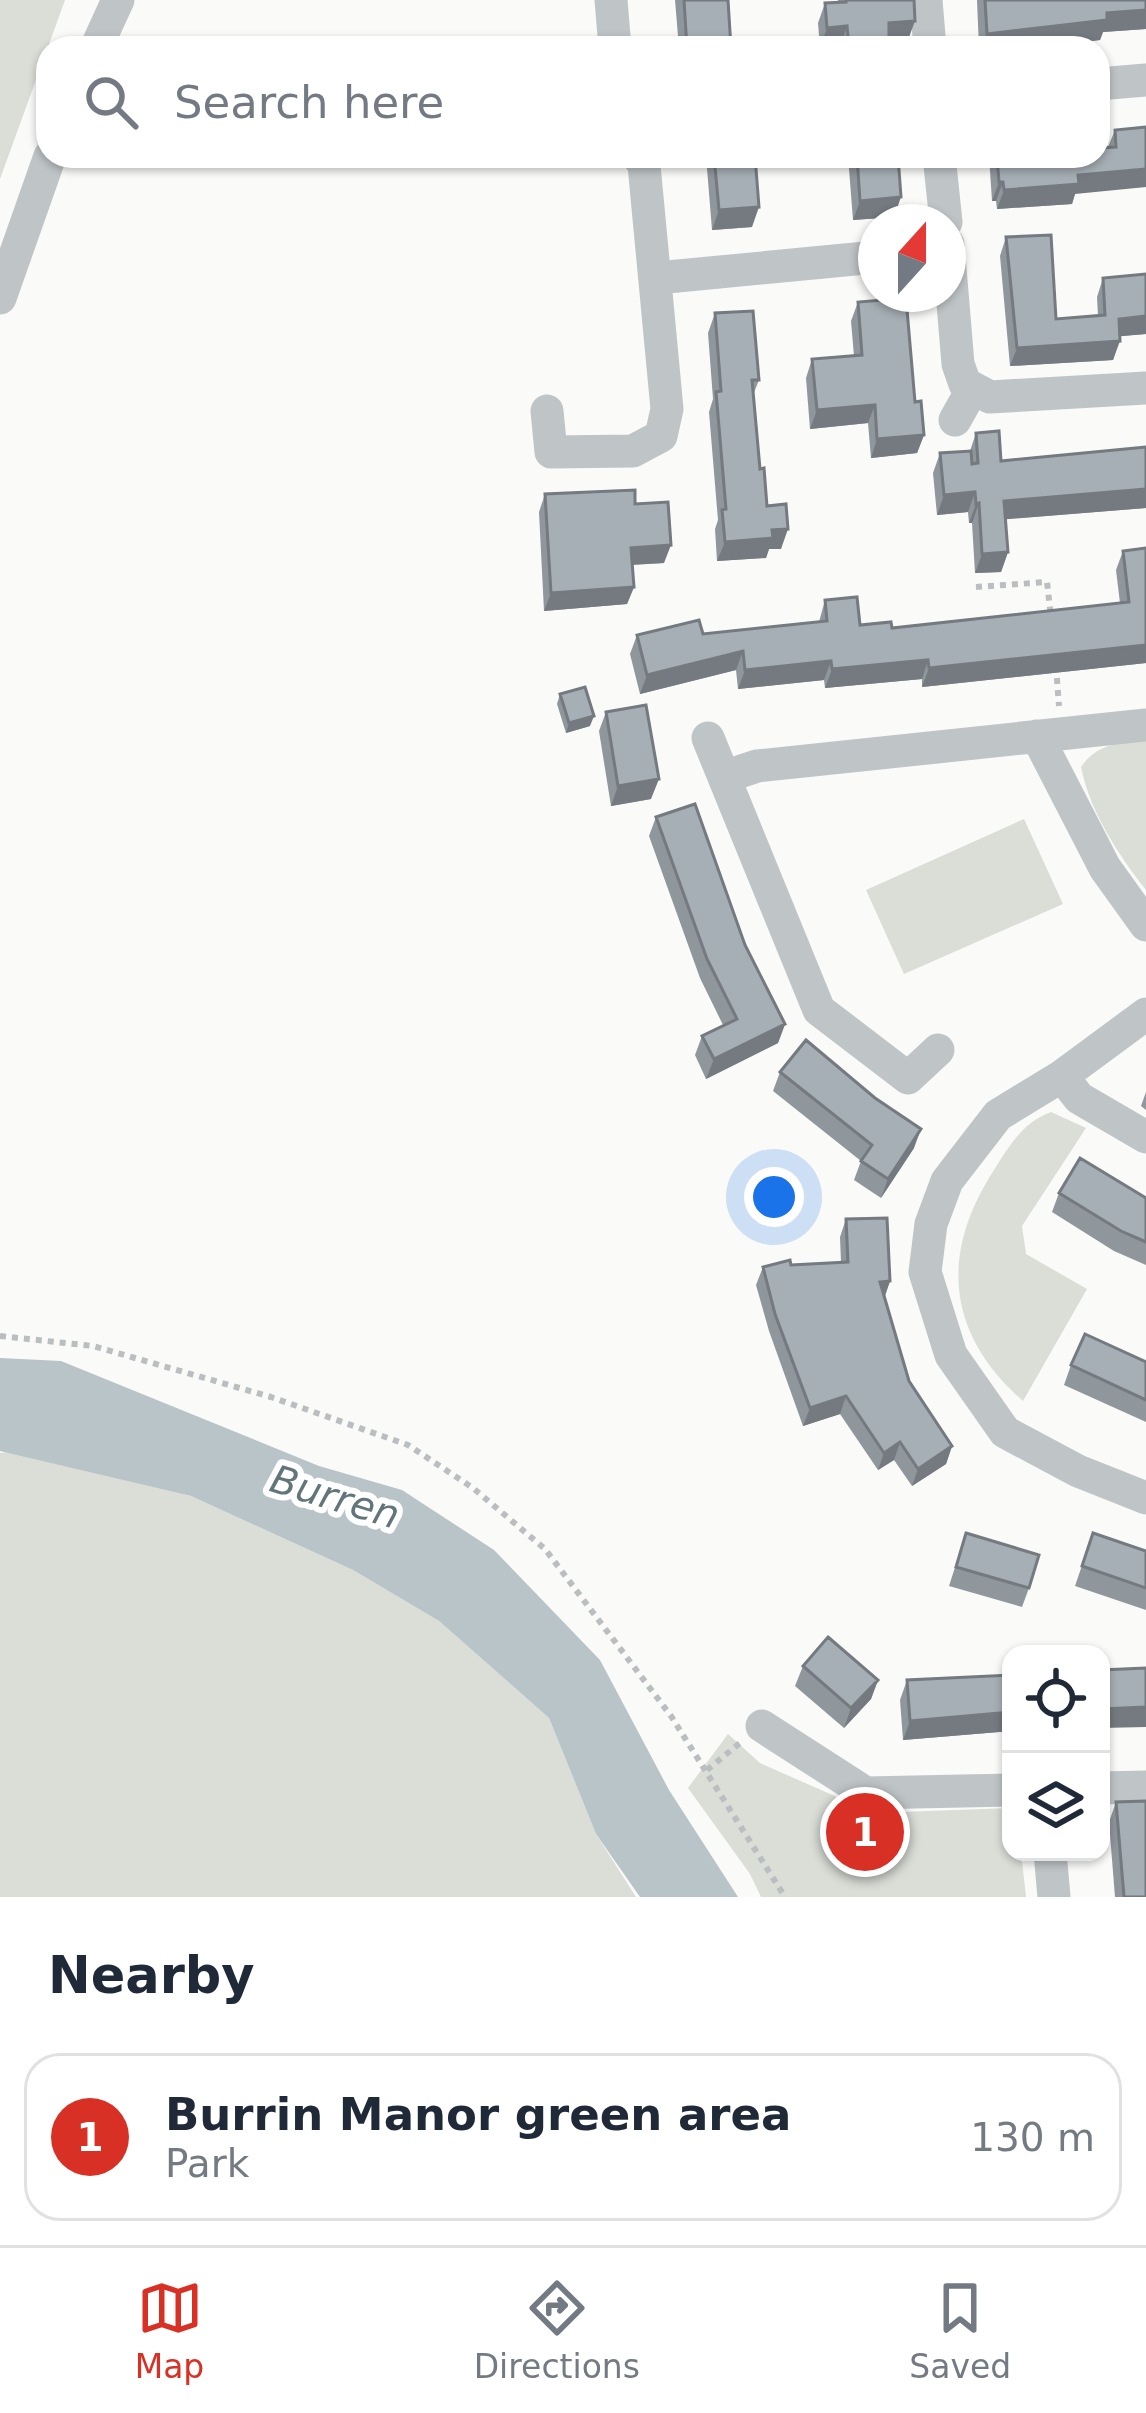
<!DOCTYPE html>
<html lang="en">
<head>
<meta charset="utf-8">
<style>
	:root { --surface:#fff; --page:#f6f6f7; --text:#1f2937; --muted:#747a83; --line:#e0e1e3; --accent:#d93025 }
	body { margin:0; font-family:"DejaVu Sans",sans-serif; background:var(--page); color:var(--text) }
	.controls { position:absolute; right:36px; bottom:36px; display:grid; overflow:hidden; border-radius:24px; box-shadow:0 3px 9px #0004 }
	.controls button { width:108px; height:108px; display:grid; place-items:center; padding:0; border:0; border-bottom:3px solid var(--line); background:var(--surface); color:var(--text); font:60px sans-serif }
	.compass { position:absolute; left:858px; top:204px; width:108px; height:108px; border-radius:50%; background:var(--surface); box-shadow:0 3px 9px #0004; rotate:21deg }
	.you { position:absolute; left:774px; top:1197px; width:42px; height:42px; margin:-30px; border:9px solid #fff; border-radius:50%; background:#1a73e8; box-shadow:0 0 0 18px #1a73e833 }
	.badge { display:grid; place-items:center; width:78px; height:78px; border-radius:50%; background:var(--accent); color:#fff; font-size:39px; font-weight:700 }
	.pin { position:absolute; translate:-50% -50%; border:6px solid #fff; box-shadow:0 3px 12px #0006 }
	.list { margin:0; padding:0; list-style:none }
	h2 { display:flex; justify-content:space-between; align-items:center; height:156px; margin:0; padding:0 48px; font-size:51px }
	h2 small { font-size:39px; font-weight:400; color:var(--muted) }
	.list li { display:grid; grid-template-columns:78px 1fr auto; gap:36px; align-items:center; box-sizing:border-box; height:168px; margin:0 24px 24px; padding:0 24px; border:3px solid var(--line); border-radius:36px }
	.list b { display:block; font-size:45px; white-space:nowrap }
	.list p { margin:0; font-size:39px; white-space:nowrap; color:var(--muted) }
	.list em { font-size:39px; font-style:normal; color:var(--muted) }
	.icon { flex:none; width:66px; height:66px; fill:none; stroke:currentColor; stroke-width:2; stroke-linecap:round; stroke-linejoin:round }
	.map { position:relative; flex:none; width:1146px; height:1897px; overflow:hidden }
	.search { position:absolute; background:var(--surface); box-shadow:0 3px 9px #0004; left:36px; right:36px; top:36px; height:132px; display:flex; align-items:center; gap:30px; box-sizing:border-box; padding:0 42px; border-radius:36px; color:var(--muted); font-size:45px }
	.sheet { height:348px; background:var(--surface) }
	nav { display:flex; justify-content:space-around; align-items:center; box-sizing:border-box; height:168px; border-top:3px solid var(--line); background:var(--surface); font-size:33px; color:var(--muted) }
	nav a { display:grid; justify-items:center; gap:6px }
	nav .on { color:var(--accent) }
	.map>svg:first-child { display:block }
	.green { fill:#daded7 }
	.water { fill:#b8c4c8 }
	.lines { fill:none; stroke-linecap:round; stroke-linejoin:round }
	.path { stroke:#babec0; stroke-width:6; stroke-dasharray:6 6; stroke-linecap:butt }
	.minor { stroke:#bfc4c7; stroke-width:33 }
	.wall { fill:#8f969c }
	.shaded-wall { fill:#747a7f }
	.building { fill:#a6afb5; stroke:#747a7f; stroke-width:3 }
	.labels { text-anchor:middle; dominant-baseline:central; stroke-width:12; stroke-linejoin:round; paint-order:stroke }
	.water-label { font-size:39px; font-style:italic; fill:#61757a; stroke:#fff }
</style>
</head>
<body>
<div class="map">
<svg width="1146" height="1897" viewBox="0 0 1146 1897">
	<rect width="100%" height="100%" fill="#fafaf8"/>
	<path class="green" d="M 0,0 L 65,0 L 0,179 Z
		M 1146,741 L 1146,890 C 1118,854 1090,812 1081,767 C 1098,743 1118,743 1146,741 Z
		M 1024,819 L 1063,904 L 904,974 L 866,890 Z
		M 1051,1112 L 1086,1128 L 1022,1226 L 1026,1254 L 1087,1289 L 1023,1401 C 947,1334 939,1255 994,1170 C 1010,1145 1022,1123 1051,1112 Z
		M 7,1452 L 191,1496 L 353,1570 L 439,1621 L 549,1718 L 596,1834 L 636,1897 L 0,1897 L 0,1453 Z
		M 728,1734 L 760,1763 L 873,1813 L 1011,1808 L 1011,1852 L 1021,1852 L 1026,1897 L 761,1897 L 750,1874 L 688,1788 Z"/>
	<path class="water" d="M 0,1358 L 61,1361 L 319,1466 L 402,1490 L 494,1550 L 600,1660 L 669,1790 L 738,1897 L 640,1897 L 596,1834 L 549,1718 L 439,1621 L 353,1570 L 191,1496 L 0,1451 Z"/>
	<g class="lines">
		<path class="path" d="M 976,587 L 1047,582 L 1051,617
			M 1056,666 L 1059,706
			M 0,1336 L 93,1346 L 271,1397 L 408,1445 L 473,1488 L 545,1549 L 671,1716 L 785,1897
			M 707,1770 L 740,1743"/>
		<path class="minor" d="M 611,0 L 615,48
			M 926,0 L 930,48
			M 96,48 L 118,0
			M 1098,84 L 1146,80
			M 939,156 L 946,222
			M 948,244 L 958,364 L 965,384 L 990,397 L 1146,388
			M 657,278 L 876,257
			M 0,298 L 50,156
			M 547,411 L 551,452 L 633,451 L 661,436 L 667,409 L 644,165 L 638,156
			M 955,420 L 973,388
			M 1037,736 L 1105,868 L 1146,925
			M 708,738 L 819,1010 L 908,1078 L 938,1050
			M 724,777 L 757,766 L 1146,725
			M 1146,1014 L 1062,1076 L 998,1115 L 947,1181 L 931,1224 L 925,1272 L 951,1355 L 1005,1432 L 1078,1471 L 1146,1498
			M 1062,1076 L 1079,1098 L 1146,1137
			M 762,1726 L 866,1793 L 1011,1790
			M 1101,1788 L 1146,1787
			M 1050,1852 L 1054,1897"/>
	</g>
	<path class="wall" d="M 675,0 L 728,0 L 731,48 L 679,48 Z
		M 838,0 L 914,0 L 908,40 L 889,42 L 889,48 L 840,48 L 840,46 L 820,48 L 818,23 L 825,3 L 838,2 Z
		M 977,0 L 1146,0 L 1146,29 L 1103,32 L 1100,40 L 1032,48 L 979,48 Z
		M 1146,127 L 1075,194 L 1072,204 L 997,209 L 996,201 L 992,201 L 989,156 L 1098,156 L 1108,147 L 1115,130 Z
		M 706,156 L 755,156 L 752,227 L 712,230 Z
		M 848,156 L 898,156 L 894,217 L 853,220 Z
		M 1006,237 L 1056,319 L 1098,316 L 1097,297 L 1103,278 L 1146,334 L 1120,336 L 1113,360 L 1010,366 L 1000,256 Z
		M 858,302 L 915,402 L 924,435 L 917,453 L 871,458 L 868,423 L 810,429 L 806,378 L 812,359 L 854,356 L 851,321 Z
		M 715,313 L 759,380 L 753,395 L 760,469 L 767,506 L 781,549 L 769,549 L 766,558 L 717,561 L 715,529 L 718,520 L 709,412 L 713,399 L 708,333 Z
		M 976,433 L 1001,461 L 1146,447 L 1146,508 L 1006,519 L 1008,552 L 1001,572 L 975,573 L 972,523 L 969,523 L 968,512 L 937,515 L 933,473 L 940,453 L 970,451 Z
		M 545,494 L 635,504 L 664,563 L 632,565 L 634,587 L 627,604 L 544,611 L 539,512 Z
		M 1146,548 L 1146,663 L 922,687 L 922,679 L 825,688 L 824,680 L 738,689 L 736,670 L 640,694 L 630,654 L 637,635 L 703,634 L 819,622 L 825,600 L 860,625 L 892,628 L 1120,603 L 1116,570 L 1123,551 Z
		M 560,694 L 590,726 L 566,733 L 557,704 Z
		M 606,712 L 651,799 L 611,806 L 599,731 Z
		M 656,817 L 745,945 L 785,1024 L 778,1043 L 706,1079 L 695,1055 L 702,1036 L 723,1025 L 700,978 L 649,836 Z
		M 780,1072 L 914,1148 L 881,1198 L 854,1180 L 861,1161 L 773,1091 Z
		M 1146,1092 L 1146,1110 L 1141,1106 Z
		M 1059,1193 L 1146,1198 L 1146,1265 L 1114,1251 L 1052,1212 Z
		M 846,1219 L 890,1281 L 884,1297 L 909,1381 L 952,1446 L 946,1464 L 912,1486 L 894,1460 L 878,1470 L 840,1414 L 803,1426 L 769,1331 L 756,1285 L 763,1267 L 841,1262 L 840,1237 Z
		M 1146,1362 L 1146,1422 L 1064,1385 L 1071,1365 Z
		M 966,1533 L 1029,1588 L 1022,1607 L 949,1586 Z
		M 1093,1533 L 1146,1551 L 1146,1610 L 1075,1586 Z
		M 803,1666 L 878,1680 L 871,1699 L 844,1728 L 795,1686 Z
		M 907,1680 L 1011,1731 L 903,1740 L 900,1700 Z
		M 1116,1802 L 1146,1897 L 1115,1897 L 1109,1822 Z"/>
	<path class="shaded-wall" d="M 1146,10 L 1146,29 L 1103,32 L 1100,40 L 1032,48 L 982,48 L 987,34 L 1107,13 Z
		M 915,21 L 908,40 L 882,43 L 889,23 Z
		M 847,26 L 840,46 L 820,48 L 827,28 Z
		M 1146,169 L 1146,187 L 1075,194 L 1072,204 L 997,209 L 1004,190 L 1078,175 Z
		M 999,182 L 1003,182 L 996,201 L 992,201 Z
		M 901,197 L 894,217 L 853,220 L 860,201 Z
		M 759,207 L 752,227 L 712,230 L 719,210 Z
		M 1146,316 L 1146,334 L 1112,337 L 1119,319 Z
		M 1120,341 L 1113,360 L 1010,366 L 1017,348 Z
		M 875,405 L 868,423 L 810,429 L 817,410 Z
		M 924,435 L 917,453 L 871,458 L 877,439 Z
		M 1146,489 L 1146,508 L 997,520 L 1004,501 Z
		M 975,492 L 968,512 L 937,515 L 944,495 Z
		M 979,503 L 972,523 L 969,523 L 976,504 Z
		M 788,529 L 781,549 L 769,549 L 766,558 L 717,561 L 725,542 L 772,530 Z
		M 671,545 L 664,563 L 625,565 L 631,548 Z
		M 1008,552 L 1001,572 L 975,573 L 982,554 Z
		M 634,587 L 627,604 L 544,611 L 551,593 Z
		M 1146,645 L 1146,663 L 922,687 L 929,668 Z
		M 743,651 L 736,670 L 640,694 L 647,675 Z
		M 928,660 L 922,679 L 825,688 L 832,669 Z
		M 831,661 L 824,680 L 738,689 L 745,670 Z
		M 594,716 L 590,726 L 566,733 L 569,723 Z
		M 659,779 L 651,799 L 611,806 L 618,786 Z
		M 785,1024 L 778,1043 L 706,1079 L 714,1059 Z
		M 921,1129 L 914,1148 L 881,1198 L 888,1179 Z
		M 890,1281 L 884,1299 L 880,1282 Z
		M 846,1396 L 840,1414 L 803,1426 L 810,1408 Z
		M 900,1442 L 894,1460 L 878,1470 L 884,1453 Z
		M 952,1446 L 946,1464 L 912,1486 L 918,1469 Z
		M 878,1680 L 871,1699 L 844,1728 L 851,1708 Z
		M 1146,1707 L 1146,1727 L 1101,1728 L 1101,1709 Z
		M 1011,1712 L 1011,1731 L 903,1740 L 910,1721 Z"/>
	<path class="building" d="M 684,0 L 728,0 L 731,48 L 687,48 Z
		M 846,0 L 914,0 L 915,21 L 889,23 L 889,48 L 849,48 L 847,26 L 827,28 L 825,3 L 846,2 Z
		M 985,0 L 1146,0 L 1146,10 L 1107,13 L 1107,20 L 987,34 Z
		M 1146,127 L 1146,169 L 1078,175 L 1079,184 L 1004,190 L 1003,182 L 999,182 L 997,156 L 1098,156 L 1098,148 L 1116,147 L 1115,130 Z
		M 714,156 L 755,156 L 759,207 L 719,210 Z
		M 857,156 L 898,156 L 901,197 L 860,201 Z
		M 1051,235 L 1056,319 L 1105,315 L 1103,278 L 1146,274 L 1146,316 L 1119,319 L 1120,341 L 1017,348 L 1006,237 Z
		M 906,298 L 915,402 L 921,401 L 924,435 L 877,439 L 875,405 L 817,410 L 812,359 L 862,355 L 858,302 Z
		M 753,311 L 759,380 L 752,380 L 760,469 L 764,468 L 767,506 L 786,504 L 788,529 L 772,530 L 773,538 L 725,542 L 722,510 L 726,509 L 716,392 L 721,391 L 715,313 Z
		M 999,431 L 1001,461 L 1146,447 L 1146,489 L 1004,501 L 1008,552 L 982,554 L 979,503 L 976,504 L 975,492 L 944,495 L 940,453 L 971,451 L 972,464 L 978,463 L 976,433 Z
		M 635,490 L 635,504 L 668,502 L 671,545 L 631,548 L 634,587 L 551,593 L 545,494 Z
		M 1146,548 L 1146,645 L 929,668 L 928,660 L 832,669 L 831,661 L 745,670 L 743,651 L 647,675 L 637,635 L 699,620 L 703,634 L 827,621 L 825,600 L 857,597 L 860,625 L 891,622 L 892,628 L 1129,602 L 1123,551 Z
		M 585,687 L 594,716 L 569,723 L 560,694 Z
		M 646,705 L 659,779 L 618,786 L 606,712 Z
		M 695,804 L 745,945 L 785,1024 L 714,1059 L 702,1036 L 737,1019 L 707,959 L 656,817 Z
		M 806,1040 L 875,1098 L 921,1129 L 888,1179 L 861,1161 L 872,1145 L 780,1072 Z
		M 1080,1158 L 1146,1198 L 1146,1242 L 1121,1231 L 1059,1193 Z
		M 887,1218 L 890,1281 L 880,1282 L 909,1381 L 952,1446 L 918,1469 L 900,1442 L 884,1453 L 846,1396 L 810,1408 L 775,1314 L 763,1267 L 790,1260 L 791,1265 L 848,1262 L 846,1219 Z
		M 1085,1334 L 1146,1362 L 1146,1400 L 1071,1365 Z
		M 966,1533 L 1039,1555 L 1029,1588 L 956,1567 Z
		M 1093,1533 L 1146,1551 L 1146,1588 L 1082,1566 Z
		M 828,1637 L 878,1680 L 851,1708 L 803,1666 Z
		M 1146,1668 L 1146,1707 L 1101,1709 L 1101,1670 Z
		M 1011,1675 L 1011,1712 L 910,1721 L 907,1680 Z
		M 1146,1801 L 1146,1897 L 1124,1897 L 1116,1802 Z"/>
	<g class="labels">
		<g class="water-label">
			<text transform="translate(335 1497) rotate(17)">Burren</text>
		</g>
	</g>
</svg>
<div class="controls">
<button><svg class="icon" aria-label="locate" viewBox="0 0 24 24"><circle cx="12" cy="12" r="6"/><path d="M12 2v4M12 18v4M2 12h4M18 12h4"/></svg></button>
<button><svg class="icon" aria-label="layers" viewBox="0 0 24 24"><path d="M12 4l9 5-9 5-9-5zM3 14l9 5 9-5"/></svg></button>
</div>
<svg class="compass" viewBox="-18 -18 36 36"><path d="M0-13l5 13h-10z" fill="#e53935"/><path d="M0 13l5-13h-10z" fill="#747a83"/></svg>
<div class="you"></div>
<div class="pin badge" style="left:865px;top:1832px">1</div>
<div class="search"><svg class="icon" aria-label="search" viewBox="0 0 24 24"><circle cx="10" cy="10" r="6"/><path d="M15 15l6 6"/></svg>Search here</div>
</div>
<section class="sheet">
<h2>Nearby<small></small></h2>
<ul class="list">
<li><span class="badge">1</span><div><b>Burrin Manor green area</b><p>Park</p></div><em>130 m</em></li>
</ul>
</section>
<nav>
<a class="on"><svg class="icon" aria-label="map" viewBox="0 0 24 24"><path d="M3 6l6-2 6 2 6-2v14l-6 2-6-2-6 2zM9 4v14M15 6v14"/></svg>Map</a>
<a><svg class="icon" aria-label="directions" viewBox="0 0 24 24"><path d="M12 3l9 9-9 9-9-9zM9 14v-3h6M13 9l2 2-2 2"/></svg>Directions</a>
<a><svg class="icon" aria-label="saved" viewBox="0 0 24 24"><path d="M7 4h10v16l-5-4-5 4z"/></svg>Saved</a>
</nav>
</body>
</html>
